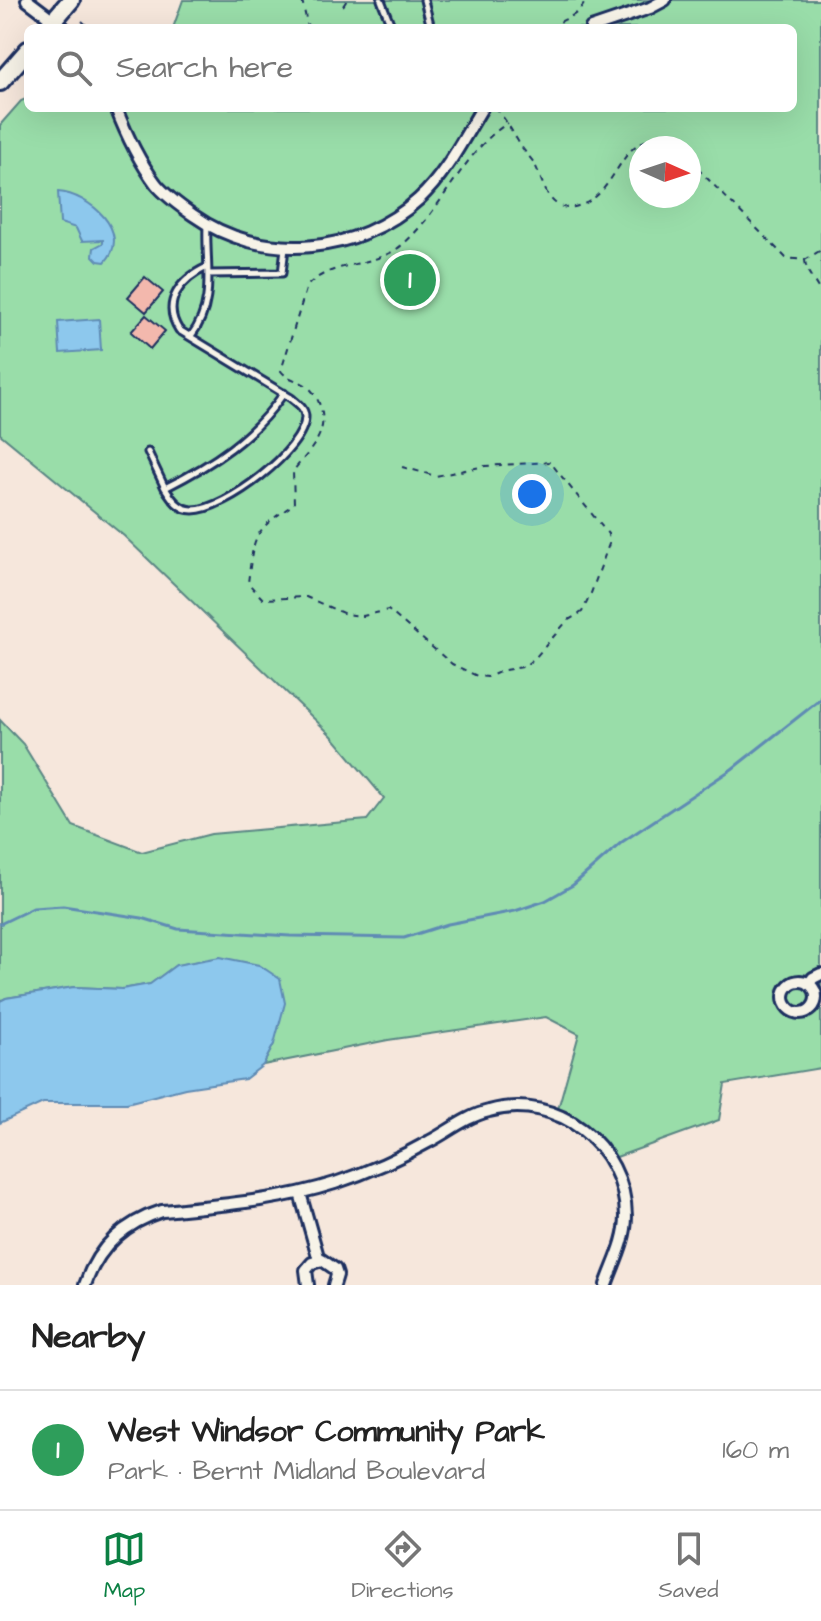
<!DOCTYPE html>
<html lang="en">
<head>
<meta charset="utf-8">
<style>
	:root { --surface:#fff; --page:#f2f2f2; --text:#222; --muted:#767676; --line:#e0e0e0; --accent:#0b8043 }
	body { margin:0; font-family:"Architects Daughter",sans-serif; background:var(--page); color:var(--text) }
	.compass { position:absolute; left:629px; top:136px; width:72px; height:72px; border-radius:50%; background:var(--surface); box-shadow:0 8px 32px #0002; rotate:93deg }
	.you { position:absolute; left:532px; top:494px; width:28px; height:28px; margin:-20px; border:6px solid #fff; border-radius:50%; background:#1a73e8; box-shadow:0 0 0 12px #1a73e833 }
	.badge { display:grid; place-items:center; width:52px; height:52px; border-radius:50%; background:var(--accent); color:#fff; font-size:26px; font-weight:700 }
	.pin { position:absolute; translate:-50% -50%; border:4px solid #fff; box-shadow:0 2px 8px #0006 }
	.list { margin:0; padding:0; list-style:none }
	h2 { display:flex; justify-content:space-between; align-items:center; height:104px; margin:0; padding:0 32px; font-size:34px }
	h2 small { font-size:26px; font-weight:400; color:var(--muted) }
	.list li { display:grid; grid-template-columns:52px 1fr auto; gap:24px; align-items:center; box-sizing:border-box; height:120px; padding:0 32px; border-top:2px solid var(--line) }
	.list b { display:block; font-size:30px; white-space:nowrap }
	.list p { margin:0; font-size:26px; white-space:nowrap; color:var(--muted) }
	.list em { font-size:26px; font-style:normal; color:var(--muted) }
	.icon { flex:none; width:44px; height:44px; fill:none; stroke:currentColor; stroke-width:2; stroke-linecap:round; stroke-linejoin:round }
	.map { position:relative; flex:none; width:821px; height:1285px; overflow:hidden }
	.search { position:absolute; background:var(--surface); box-shadow:0 8px 32px #0002; left:24px; right:24px; top:24px; height:88px; display:flex; align-items:center; gap:20px; box-sizing:border-box; padding:0 28px; border-radius:12px; color:var(--muted); font-size:30px }
	.sheet { height:224px; background:var(--surface) }
	nav { display:flex; justify-content:space-around; align-items:center; box-sizing:border-box; height:112px; border-top:2px solid var(--line); background:var(--surface); font-size:22px; color:var(--muted) }
	nav a { display:grid; justify-items:center; gap:4px }
	nav .on { color:var(--accent) }
	.map>svg:first-child { display:block }
	.green { fill:#99dda9; stroke:#5a8684; stroke-width:2; fill-rule:evenodd }
	.water { fill:#8dc8ed; stroke:#5f8bb4; stroke-width:2 }
	.lines { fill:none; stroke-linecap:round; stroke-linejoin:round }
	.stream { stroke:#5f8bb4; stroke-width:3 }
	.building { fill:#f3b8ad; stroke:#1b2f5e; stroke-width:2 }
	.service-casing { stroke:#1b2f5e; stroke-width:11 }
	.minor-casing { stroke:#1b2f5e; stroke-width:16 }
	.primary-casing { stroke:#1b2f5e; stroke-width:22 }
	.path { stroke:#1b2f5e; stroke-width:2; stroke-dasharray:6 6; stroke-linecap:butt }
	.service { stroke:#f7f3e8; stroke-width:5 }
	.minor { stroke:#f7f3e8; stroke-width:10 }
	.primary { stroke:#f7f3e8; stroke-width:16 }
</style>
</head>
<body>
<div class="map">
<svg width="821" height="1285" viewBox="0 0 821 1285">
	<rect width="100%" height="100%" fill="#f6e7dc"/>
	<filter id="ink" filterUnits="userSpaceOnUse"><feTurbulence type="fractalNoise" baseFrequency=".0125" numOctaves="2"/><feDisplacementMap in="SourceGraphic" scale="16" xChannelSelector="R" yChannelSelector="G"/><feConvolveMatrix kernelMatrix="1 2 1 2 8 2 1 2 1" color-interpolation-filters="sRGB"/></filter>
	<g filter="url(#ink)">
		<path class="green" d="M 183,0 L 821,0 L 821,1068 L 725,1084 L 719,1120 L 608,1160 L 556,1116 L 579,1034 L 546,1017 L 388,1040 L 263,1065 L 274,1044 L 176,965 L 151,984 L 122,989 L 74,987 L 6,998 L 0,1001 L 0,720 L 23,744 L 73,826 L 142,852 L 211,834 L 367,820 L 384,798 L 332,736 L 124,536 L 0,434 L 0,125 L 21,101 L 28,98 L 28,108 L 793,108 L 793,28 L 173,28 ZM 641,148 L 689,148 L 689,196 L 641,196 Z"/>
		<path class="water" d="M 58,192 C 89,194 133,232 105,262 L 98,261 L 93,256 L 94,248 L 103,243 L 103,240 L 82,241 L 76,228 L 60,223 Z
			M 99,319 L 101,350 L 60,353 L 58,322 Z
			M 220,957 L 259,965 L 280,979 L 285,1003 L 274,1044 L 263,1065 L 245,1079 L 185,1088 L 127,1103 L 43,1103 L 0,1123 L 0,1001 L 6,998 L 74,987 L 122,989 L 150,984 L 176,965 Z"/>
		<g class="lines">
			<path class="stream" d="M 0,924 L 33,908 L 63,906 L 142,918 L 178,929 L 290,936 L 404,938 L 448,924 L 515,911 L 545,901 L 573,885 L 622,842 L 732,769 L 821,699"/>
		</g>
		<path class="building" d="M 145,277 L 163,292 L 146,312 L 128,297 Z
			M 146,315 L 165,331 L 150,349 L 131,332 Z"/>
		<g class="lines">
			<defs>
				<path id="service" d="M 381,0 L 392,28
					M 424,0 L 431,28
					M 207,267 C 181,279 161,302 179,330 L 291,398 C 298,404 305,408 305,417 C 305,450 225,510 193,510 C 179,510 172,499 165,488 C 213,464 253,438 284,393
					M 208,274 L 282,273 L 285,248
					M 191,336 C 217,302 205,265 207,225
					M 148,452 L 165,488"/>
				<path id="minor" d="M 27,0 L 64,28
					M 591,28 L 650,8 L 665,0
					M 116,108 C 126,134 139,161 156,184 C 166,196 180,206 193,215 C 262,264 358,255 419,199 C 446,174 463,139 482,108
					M784 997a16 16 0 1 1 32 0a16 16 0 1 1-32 0Z
					M 809,984 L 813,978 L 821,974
					M 300,1193 L 319,1260
					M 85,1285 C 98,1247 124,1223 162,1211 C 221,1205 279,1201 335,1183 C 368,1172 400,1158 430,1141 C 449,1131 467,1116 489,1111 C 557,1092 625,1145 626,1216 C 626,1241 614,1262 606,1285
					M 308,1285 L 306,1270 L 312,1263 L 322,1260 L 335,1269 L 337,1275 L 334,1285"/>
				<path id="primary" d="M 47,28 L 71,0
					M 0,82 L 28,50"/>
			</defs>
			<use href="#service" class="service-casing"/>
			<use href="#minor" class="minor-casing"/>
			<use href="#primary" class="primary-casing"/>
			<path class="path" d="M 302,0 L 308,28
				M 343,6 L 347,0
				M 82,21 L 89,28
				M 311,28 L 316,26
				M 550,28 C 565,17 578,18 586,0
				M 495,108 C 506,119 511,130 519,143 C 523,150 529,156 534,163 C 542,177 545,202 563,207 C 569,209 575,207 581,205 C 622,192 622,115 677,148
				M 689,160 L 786,258 L 805,260 L 821,250
				M 805,261 L 807,270 L 821,293
				M 402,467 L 436,476 L 485,466 L 550,462 L 608,534 L 609,544 L 590,596 L 582,612 L 567,621 L 535,658 L 523,667 L 504,670 L 488,677 L 477,676 L 452,664 L 388,610 L 363,616 L 345,614 L 306,597 L 263,599 L 248,583 C 254,535 252,532 294,504 L 293,471 C 310,450 331,432 319,403 C 317,398 313,391 308,387 C 300,380 288,380 281,371 L 307,286 C 332,260 375,268 402,245 C 443,210 464,150 508,123"/>
			<use href="#service" class="service"/>
			<use href="#minor" class="minor"/>
			<use href="#primary" class="primary"/>
		</g>
	</g>
</svg>
<svg class="compass" viewBox="-18 -18 36 36"><path d="M0-13l5 13h-10z" fill="#e53935"/><path d="M0 13l5-13h-10z" fill="#767676"/></svg>
<div class="you"></div>
<div class="pin badge" style="left:410px;top:280px;background:#2e9e5b">1</div>
<div class="search"><svg class="icon" aria-label="search" viewBox="0 0 24 24"><circle cx="10" cy="10" r="6"/><path d="M15 15l6 6"/></svg>Search here</div>
</div>
<section class="sheet">
<h2>Nearby<small></small></h2>
<ul class="list">
<li><span class="badge" style="background:#2e9e5b">1</span><div><b>West Windsor Community Park</b><p>Park · Bernt Midland Boulevard</p></div><em>160 m</em></li>
</ul>
</section>
<nav>
<a class="on"><svg class="icon" aria-label="map" viewBox="0 0 24 24"><path d="M3 6l6-2 6 2 6-2v14l-6 2-6-2-6 2zM9 4v14M15 6v14"/></svg>Map</a>
<a><svg class="icon" aria-label="directions" viewBox="0 0 24 24"><path d="M12 3l9 9-9 9-9-9zM9 14v-3h6M13 9l2 2-2 2"/></svg>Directions</a>
<a><svg class="icon" aria-label="saved" viewBox="0 0 24 24"><path d="M7 4h10v16l-5-4-5 4z"/></svg>Saved</a>
</nav>
</body>
</html>
